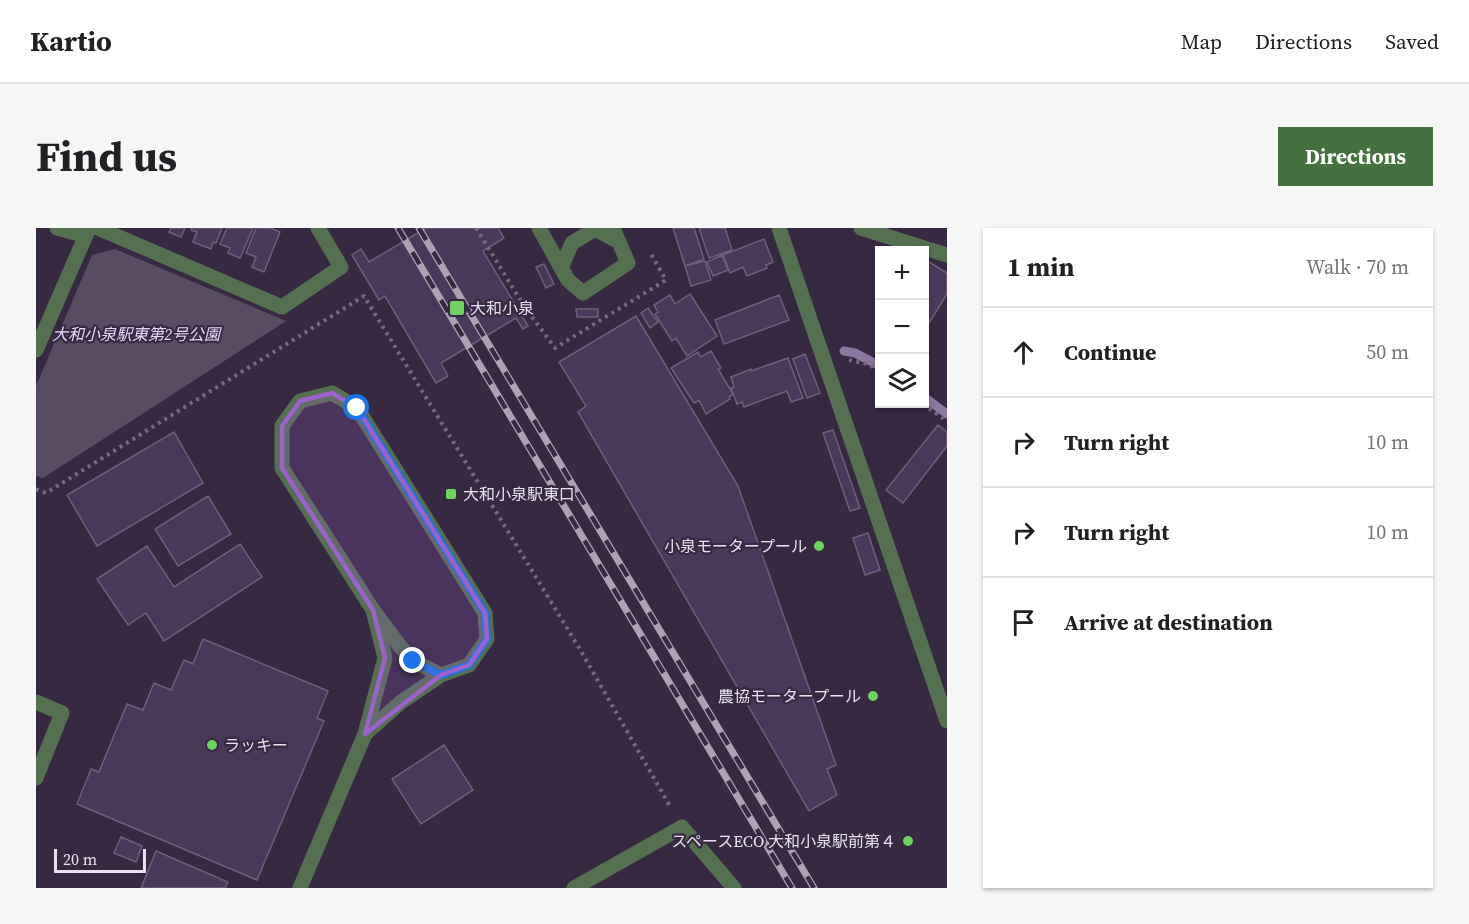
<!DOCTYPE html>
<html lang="en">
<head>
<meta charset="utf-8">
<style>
	:root { --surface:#fff; --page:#f6f6f6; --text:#202124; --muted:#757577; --line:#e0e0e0; --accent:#44713f }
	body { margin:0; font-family:"Source Serif 4","Noto Sans JP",serif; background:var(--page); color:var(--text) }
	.controls { position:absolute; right:18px; top:18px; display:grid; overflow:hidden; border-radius:0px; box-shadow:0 2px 4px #0004 }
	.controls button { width:54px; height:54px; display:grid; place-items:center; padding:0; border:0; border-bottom:2px solid var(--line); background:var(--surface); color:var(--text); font:30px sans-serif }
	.scale { position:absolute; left:18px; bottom:15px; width:92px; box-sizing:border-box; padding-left:6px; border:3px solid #e7e0ef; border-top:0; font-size:16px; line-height:21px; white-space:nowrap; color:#e7e0ef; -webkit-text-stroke:4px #362941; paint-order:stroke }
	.stop { position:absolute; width:18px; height:18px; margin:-14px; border:4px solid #1a73e8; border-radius:50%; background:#fff }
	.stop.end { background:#1a73e8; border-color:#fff; box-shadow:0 2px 6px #0008 }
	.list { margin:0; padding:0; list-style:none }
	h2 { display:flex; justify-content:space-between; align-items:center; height:78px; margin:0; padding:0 24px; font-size:26px }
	h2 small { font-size:20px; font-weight:400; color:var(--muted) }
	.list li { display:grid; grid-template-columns:39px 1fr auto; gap:18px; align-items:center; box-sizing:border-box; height:90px; padding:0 24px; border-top:2px solid var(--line) }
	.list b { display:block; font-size:22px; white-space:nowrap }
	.list em { font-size:20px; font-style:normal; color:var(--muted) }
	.icon { flex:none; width:33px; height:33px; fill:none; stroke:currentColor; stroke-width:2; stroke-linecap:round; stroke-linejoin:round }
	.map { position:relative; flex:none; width:911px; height:660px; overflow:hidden; border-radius:0px }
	header { display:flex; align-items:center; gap:36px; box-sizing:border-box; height:84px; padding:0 30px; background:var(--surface); border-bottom:2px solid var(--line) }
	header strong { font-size:28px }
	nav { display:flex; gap:33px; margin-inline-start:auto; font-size:21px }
	.intro { display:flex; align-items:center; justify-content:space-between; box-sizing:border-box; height:144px; padding:0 36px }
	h1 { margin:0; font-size:42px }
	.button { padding:15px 27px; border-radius:0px; background:var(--accent); color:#fff; font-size:21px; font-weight:700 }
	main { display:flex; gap:36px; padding:0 36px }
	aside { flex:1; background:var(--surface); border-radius:0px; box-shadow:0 2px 4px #0004 }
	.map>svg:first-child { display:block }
	.green { fill:#584c63 }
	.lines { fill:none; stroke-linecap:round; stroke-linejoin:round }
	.stream { stroke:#8c789e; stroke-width:9 }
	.building { fill:#4a385a; stroke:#6d5f79; stroke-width:1.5 }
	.path { stroke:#756a7f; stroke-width:4; stroke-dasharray:3 4.5; stroke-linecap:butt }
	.minor { stroke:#556f51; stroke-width:15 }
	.tertiary { stroke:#556f51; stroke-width:15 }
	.rail-casing { stroke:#aba2b4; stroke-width:7 }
	.rail { stroke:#362941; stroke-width:4.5; stroke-dasharray:14; stroke-linecap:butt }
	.route { stroke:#1a73e8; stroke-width:8 }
	.marked { fill:#9b62cd; fill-opacity:0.2; stroke:#9b62cd; stroke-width:4.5; stroke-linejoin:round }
	.poi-dot { fill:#70d35f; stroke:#362941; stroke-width:2 }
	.labels { text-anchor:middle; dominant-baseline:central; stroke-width:4.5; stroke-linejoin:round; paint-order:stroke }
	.poi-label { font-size:16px; fill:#e7e0ef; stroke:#362941; text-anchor:start }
	.park-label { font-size:16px; font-style:italic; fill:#e9d6fb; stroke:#362941 }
</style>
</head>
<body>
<header>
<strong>Kartio</strong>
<nav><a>Map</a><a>Directions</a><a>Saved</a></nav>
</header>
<div class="intro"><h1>Find us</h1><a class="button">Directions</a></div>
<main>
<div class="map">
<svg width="911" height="660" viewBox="0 0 911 660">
	<rect width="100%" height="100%" fill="#362941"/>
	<path class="green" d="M 79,21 L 250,93 L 7,250 L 0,248 L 0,158 L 56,27 Z"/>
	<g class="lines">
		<path class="stream" d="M 808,123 L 819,125 L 844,138
			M 888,169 L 911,186"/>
	</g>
	<path class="building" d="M 135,0 L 149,0 L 145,9 L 133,4 Z
		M 155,0 L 186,0 L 180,15 L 177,14 L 175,21 L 157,14 L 161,4 L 155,2 Z
		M 191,0 L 217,0 L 204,30 L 192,25 L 194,20 L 184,16 Z
		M 220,0 L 234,0 L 244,4 L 228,44 L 216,39 L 220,29 L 210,25 Z
		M 390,0 L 462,0 L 468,10 L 447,23 L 492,98 L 487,101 L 480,90 L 405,135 L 412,148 L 400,155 L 349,68 L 343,72 L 316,27 L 325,21 L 333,34 Z
		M 637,0 L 658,0 L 668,31 L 649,38 Z
		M 663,0 L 689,0 L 696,22 L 673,30 Z
		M 728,11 L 737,34 L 730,37 L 731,40 L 711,48 L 707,39 L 694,45 L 687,27 Z
		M 686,27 L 692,42 L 677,48 L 671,34 Z
		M 888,31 L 911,45 L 911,66 L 888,103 Z
		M 669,33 L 675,52 L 655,58 L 649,38 Z
		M 508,36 L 518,56 L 510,60 L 500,39 Z
		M 654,66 L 681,108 L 651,128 L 640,110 L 636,113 L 619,86 L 622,84 L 618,77 L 634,67 L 639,76 Z
		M 743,67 L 753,92 L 688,116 L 679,92 Z
		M 612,80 L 622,94 L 614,100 L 605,85 Z
		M 540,81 L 562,81 L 562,89 L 541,89 Z
		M 600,88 L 702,258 L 800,537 L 791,541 L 801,567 L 773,583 L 542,184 L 550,178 L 523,134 Z
		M 675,123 L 685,140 L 682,141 L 697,166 L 693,169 L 694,171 L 670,186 L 663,172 L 658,175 L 635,140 L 662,124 L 665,129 Z
		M 769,126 L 784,165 L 771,170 L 757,131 Z
		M 752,130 L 767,170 L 755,174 L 751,163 L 708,179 L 706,174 L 701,176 L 695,160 L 698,159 L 695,149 L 715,141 L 715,143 Z
		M 902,197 L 911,204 L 911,218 L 867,275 L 850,262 Z
		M 797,202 L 824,280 L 814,283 L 787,205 Z
		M 138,204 L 167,255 L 61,318 L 31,267 Z
		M 172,268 L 195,306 L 142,338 L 119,301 Z
		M 832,305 L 844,342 L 829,347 L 817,310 Z
		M 204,316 L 226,349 L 128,413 L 110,385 L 92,397 L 61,351 L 111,318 L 138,359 Z
		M 167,411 L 292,463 L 281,490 L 288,493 L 221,652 L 41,576 L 55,541 L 63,544 L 91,476 L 107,482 L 118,455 L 135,462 L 148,432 L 157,436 Z
		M 408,517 L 437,562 L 385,596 L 356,551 Z
		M 85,609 L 106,618 L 100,634 L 78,625 Z
		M 120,623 L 192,654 L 189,660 L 105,660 Z"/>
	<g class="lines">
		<path class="path" d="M 440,0 L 488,78 L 519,120 L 630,52 L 615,26
			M 813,132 L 832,136 L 844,144
			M 887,176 L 911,193
			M 0,261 L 10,265 L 328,68 L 542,418 L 635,580"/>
		<path class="minor" d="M 21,0 L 50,8
			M 62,0 L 246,79 L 305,39 L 282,0
			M 503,0 L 532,52 L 547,65 L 592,35 L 577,0
			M 743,0 L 911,493
			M 825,0 L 911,27
			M 525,40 L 536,15 L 559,1 L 583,14
			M 0,122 L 53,0
			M 0,474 L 26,485 L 0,550
			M 329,506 L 349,430 L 337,382 L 246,240 L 246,198 L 264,173 L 296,165 L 321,180 L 449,385 L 451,411 L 433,437 L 405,447 L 377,433 L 363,417 L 337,382
			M 329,506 L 365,474 L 405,447
			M 538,660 L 646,599 L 698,660"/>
		<path class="tertiary" d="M 264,660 L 329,506"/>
		<defs>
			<path id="rail" d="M 362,0 L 756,660
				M 383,0 L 778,660"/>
		</defs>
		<use href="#rail" class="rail-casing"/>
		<use href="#rail" class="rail"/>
	</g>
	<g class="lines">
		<path class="route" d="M 321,180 L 449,385 L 451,411 L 433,437 L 405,447 L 377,433"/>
	</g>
	<path class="marked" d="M 296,165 L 321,180 L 449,385 L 451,411 L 433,437 L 405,447 L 329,506 L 349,430 L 337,382 L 246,240 L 246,198 L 264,173 Z"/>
	<g class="poi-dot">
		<rect x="413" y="72" width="16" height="16" rx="3"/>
		<rect x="409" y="260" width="12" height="12" rx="3"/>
		<circle cx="783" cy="318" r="6"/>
		<circle cx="837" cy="468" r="6"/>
		<circle cx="176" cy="517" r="6"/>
		<circle cx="872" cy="613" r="6"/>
	</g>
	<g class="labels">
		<g class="poi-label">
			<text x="434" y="80">大和小泉</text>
			<text x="427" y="266">大和小泉駅東口</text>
			<text x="771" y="318" text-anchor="end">小泉モータープール</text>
			<text x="825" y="468" text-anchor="end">農協モータープール</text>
			<text x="188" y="517">ラッキー</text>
			<text x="860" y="613" text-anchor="end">スペースECO 大和小泉駅前第４</text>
		</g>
		<g class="park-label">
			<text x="100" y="106">大和小泉駅東第2号公園</text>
		</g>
	</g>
</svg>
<div class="controls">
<button>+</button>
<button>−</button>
<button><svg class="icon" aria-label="layers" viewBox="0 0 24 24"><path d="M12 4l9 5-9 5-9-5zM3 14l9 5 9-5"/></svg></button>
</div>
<div class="scale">20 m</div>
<div class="stop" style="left:321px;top:180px"></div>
<div class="stop end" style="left:377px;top:433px"></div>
</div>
<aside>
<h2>1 min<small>Walk · 70 m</small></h2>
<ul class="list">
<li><svg class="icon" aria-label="ahead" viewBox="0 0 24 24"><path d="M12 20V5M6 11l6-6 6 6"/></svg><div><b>Continue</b></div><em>50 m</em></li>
<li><svg class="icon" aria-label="right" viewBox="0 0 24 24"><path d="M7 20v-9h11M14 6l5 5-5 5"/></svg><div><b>Turn right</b></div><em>10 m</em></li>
<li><svg class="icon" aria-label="right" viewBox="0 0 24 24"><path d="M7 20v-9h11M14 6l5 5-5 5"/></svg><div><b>Turn right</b></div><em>10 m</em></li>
<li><svg class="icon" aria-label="arrive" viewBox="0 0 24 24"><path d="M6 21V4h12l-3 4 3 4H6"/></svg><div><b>Arrive at destination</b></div></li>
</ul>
</aside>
</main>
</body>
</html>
